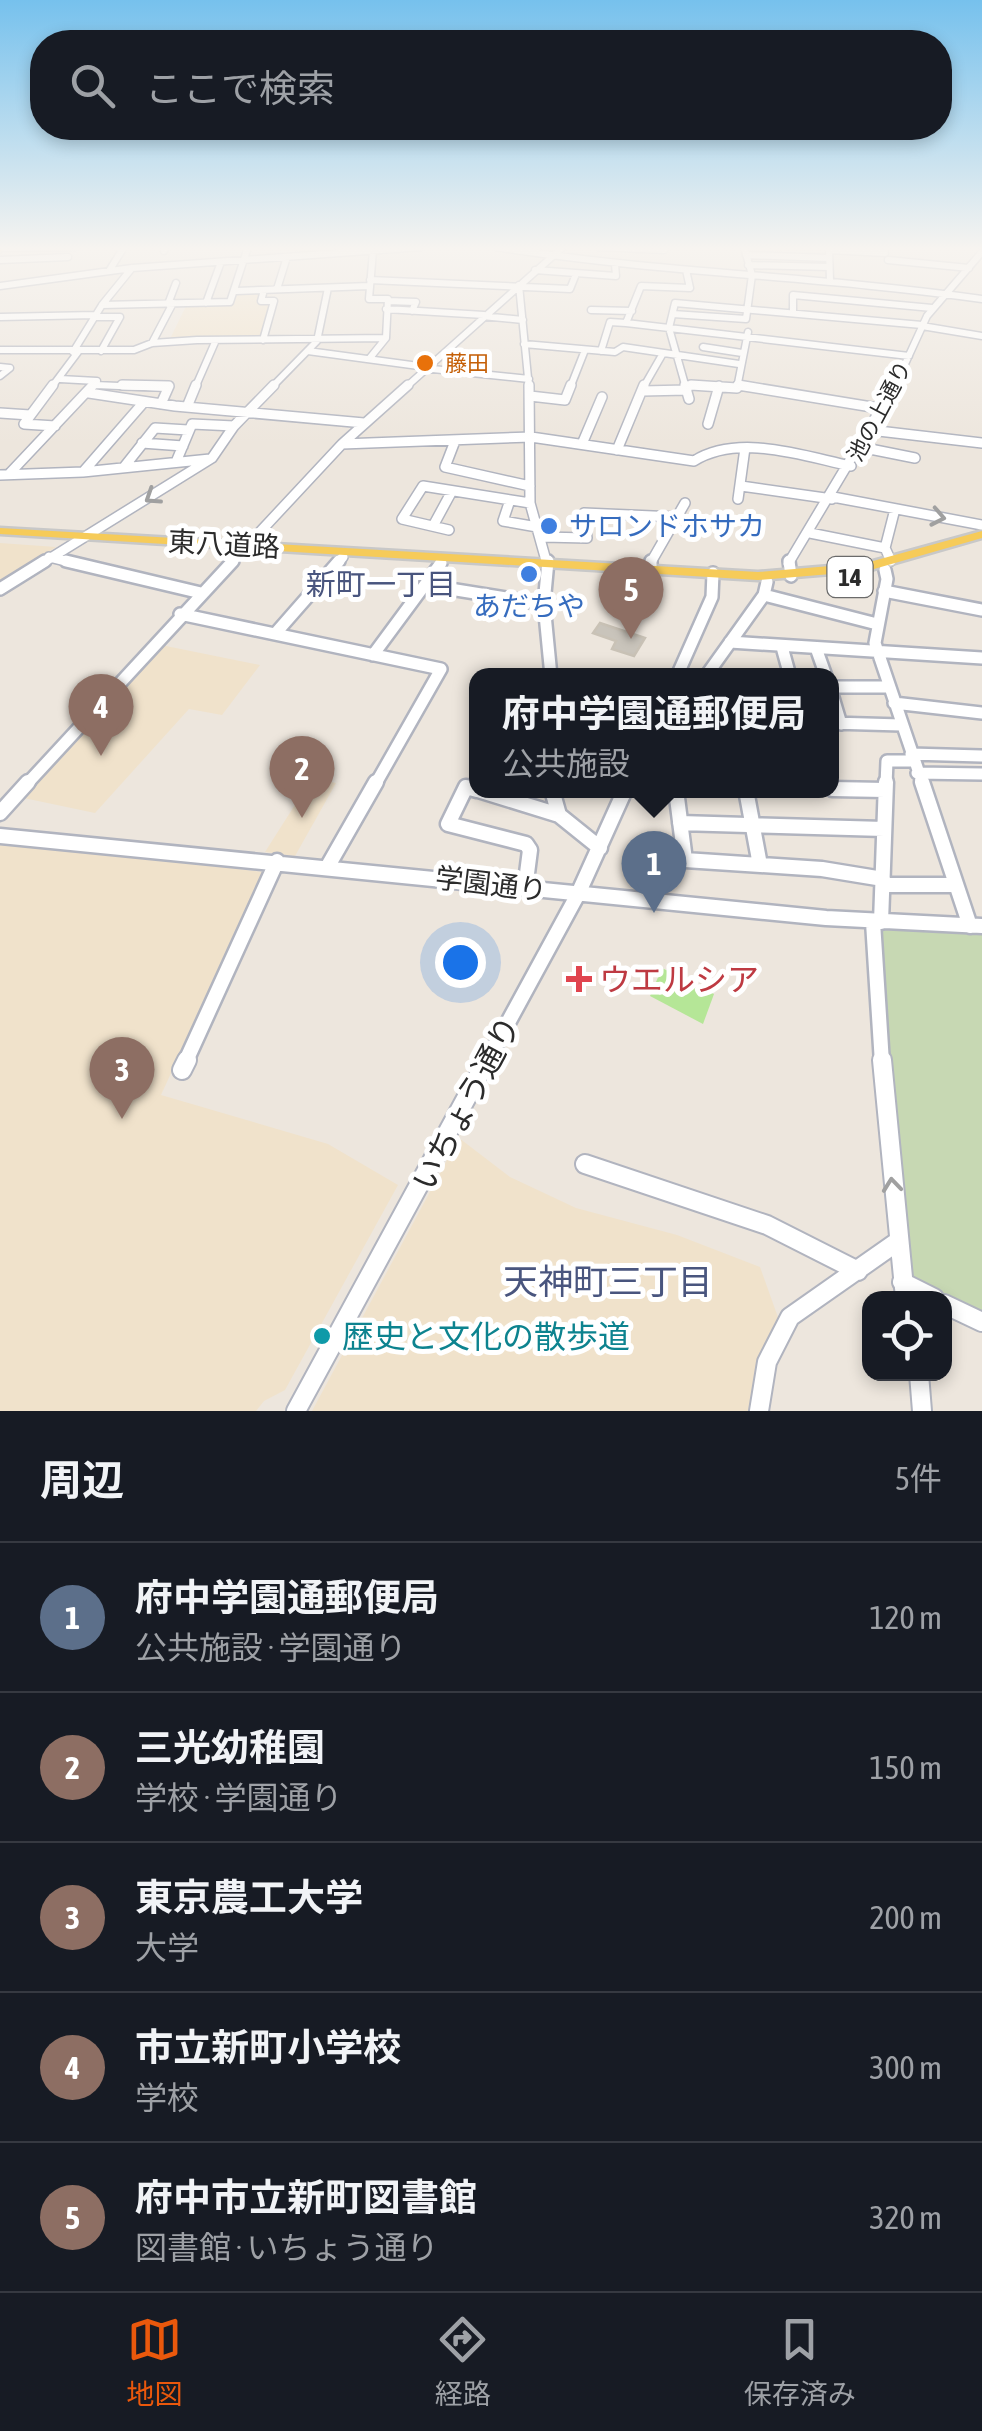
<!DOCTYPE html>
<html lang="ja">
<head>
<meta charset="utf-8">
<style>
	:root { --surface:#171b24; --page:#242831; --text:#f1f3f6; --muted:#9ea1a6; --line:#363941; --accent:#ea580c }
	body { margin:0; font-family:"Asap Condensed","Noto Sans JP",sans-serif; background:var(--page); color:var(--text) }
	.controls { position:absolute; right:30px; bottom:30px; display:grid; overflow:hidden; border-radius:20px; box-shadow:0 5px 15px #0003 }
	.controls button { width:90px; height:90px; display:grid; place-items:center; padding:0; border:0; border-bottom:2px solid var(--line); background:var(--surface); color:var(--text); font:50px sans-serif }
	.you { position:absolute; left:460px; top:962px; width:35px; height:35px; margin:-25px; border:8px solid #fff; border-radius:50%; background:#1a73e8; box-shadow:0 0 0 15px #1a73e833 }
	.badge { display:grid; place-items:center; width:65px; height:65px; border-radius:50%; background:var(--accent); color:#fff; font-size:32px; font-weight:700 }
	.pin { position:absolute; translate:-50% -82px; filter:drop-shadow(0 2px 5px #0008) }
	.pin::after { content:''; position:absolute; top:52px; width:35px; height:30px; background:inherit; clip-path:polygon(0 0,100% 0,50% 100%) }
	.popup { position:absolute; left:469px; top:668px; width:370px; height:130px; box-sizing:border-box; display:grid; place-content:center; border-radius:20px; background:var(--surface); filter:drop-shadow(0 2px 8px #0005); font-size:32px; white-space:nowrap; color:var(--muted) }
	.popup b { font-size:38px; color:var(--text) }
	.popup::after { content:''; position:absolute; left:50%; top:100%; margin-left:-20px; border:20px solid transparent; border-top-color:var(--surface) }
	.list { margin:0; padding:0; list-style:none }
	h2 { display:flex; justify-content:space-between; align-items:center; height:130px; margin:0; padding:0 40px; font-size:42px }
	h2 small { font-size:32px; font-weight:400; color:var(--muted) }
	.list li { display:grid; grid-template-columns:65px 1fr auto; gap:30px; align-items:center; box-sizing:border-box; height:150px; padding:0 40px; border-top:2px solid var(--line) }
	.list b { display:block; font-size:38px; white-space:nowrap }
	.list p { margin:0; font-size:32px; white-space:nowrap; color:var(--muted) }
	.list em { font-size:32px; font-style:normal; color:var(--muted) }
	.icon { flex:none; width:55px; height:55px; fill:none; stroke:currentColor; stroke-width:2; stroke-linecap:round; stroke-linejoin:round }
	.map { position:relative; flex:none; width:982px; height:1411px; overflow:hidden }
	.search { position:absolute; background:var(--surface); box-shadow:0 5px 15px #0003; left:30px; right:30px; top:30px; height:110px; display:flex; align-items:center; gap:25px; box-sizing:border-box; padding:0 35px; border-radius:40px; color:var(--muted); font-size:38px }
	.sheet { height:880px; background:var(--surface) }
	nav { display:flex; justify-content:space-around; align-items:center; box-sizing:border-box; height:140px; border-top:2px solid var(--line); background:var(--surface); font-size:28px; color:var(--muted) }
	nav a { display:grid; justify-items:center; gap:5px }
	nav .on { color:var(--accent) }
	.map>svg:first-child { display:block }
	.education { fill:#f0e2cb }
	.green { fill:#b5e697 }
	.cemetery { fill:#c7d8b3 }
	.building { fill:#c9c4bb; stroke:#c9c2b6; stroke-width:2.5 }
	.lines { fill:none; stroke-linecap:round; stroke-linejoin:round }
	.minor-far4-casing { stroke:#b1b4bf; stroke-width:9 }
	.minor-far3-casing { stroke:#b1b4bf; stroke-width:12 }
	.minor-far2-casing { stroke:#b1b4bf; stroke-width:16 }
	.minor-far1-casing { stroke:#b1b4bf; stroke-width:19 }
	.minor-casing { stroke:#b1b4bf; stroke-width:22 }
	.major-casing { stroke:#c8c8c8; stroke-width:5 }
	.minor-far4 { stroke:#fff; stroke-width:6 }
	.minor-far3 { stroke:#fff; stroke-width:9 }
	.minor-far2 { stroke:#fff; stroke-width:11 }
	.minor-far1 { stroke:#fff; stroke-width:14 }
	.minor { stroke:#fff; stroke-width:18 }
	.major { fill:#f6cb59; fill-rule:evenodd }
	.oneway { stroke:#a0a0a0 }
	.food-dot { fill:#e8710a; stroke:#fff; stroke-width:4 }
	.shop-dot { fill:#3f7fe0; stroke:#fff; stroke-width:4 }
	.health-dot { fill:#e0444e; stroke:#fff; stroke-width:4 }
	.culture-dot { fill:#0f9aa8; stroke:#fff; stroke-width:4 }
	.labels { text-anchor:middle; dominant-baseline:central; stroke-width:10; stroke-linejoin:round; paint-order:stroke }
	.far-food-label { font-size:22px; fill:#c56008; stroke:#fff; text-anchor:start }
	.far-street-label { font-size:22px; fill:#2b2b2b; stroke:#fff }
	.shield { fill:#fff; stroke:#6b6b6b; stroke-width:2.5 }
	.shield-label { font-size:25px; font-weight:bold; fill:#2b2b2b }
	.shop-label { font-size:28px; fill:#366cbe; stroke:#fff; text-anchor:start }
	.street-label { font-size:28px; fill:#2b2b2b; stroke:#fff }
	.neighbourhood-label { font-size:30px; fill:#49557e; stroke:#fff }
	.near-health-label { font-size:32px; fill:#be3a42; stroke:#fff; text-anchor:start }
	.near-street-label { font-size:32px; fill:#2b2b2b; stroke:#fff }
	.near-culture-label { font-size:32px; fill:#0d838f; stroke:#fff; text-anchor:start }
	.near-neighbourhood-label { font-size:35px; fill:#49557e; stroke:#fff }
</style>
</head>
<body>
<div class="map">
<svg width="982" height="1411" viewBox="0 0 982 1411">
	<rect width="100%" height="100%" fill="#ede6dd"/>
	<path class="education" d="M 260,292 L 257,303 L 270,303 L 260,338 L 169,341 L 187,304 L 230,303 L 237,293 Z
		M 0,543 L 56,547 L 0,583 Z
		M 156,644 L 260,665 L 222,715 L 189,709 L 95,813 L 19,797 Z
		M 312,778 L 336,783 L 295,856 L 265,852 Z
		M 0,840 L 263,872 L 161,1095 L 328,1144 L 398,1185 L 285,1390 L 264,1401 L 256,1411 L 0,1411 Z
		M 459,1138 L 510,1177 L 576,1208 L 677,1235 L 760,1267 L 780,1323 L 752,1411 L 312,1411 Z"/>
	<path class="green" d="M 662,968 L 714,994 L 703,1024 L 650,996 Z"/>
	<path class="cemetery" d="M 872,930 L 982,931 L 982,1316 L 906,1278 Z"/>
	<path class="building" d="M 600,623 L 645,638 L 634,656 L 612,649 L 616,641 L 593,633 Z"/>
	<g class="lines">
		<defs>
			<path id="minor-far4" d="M 496,247 C 657,273 821,276 982,299
				M 598,247 L 664,250
				M 0,248 L 75,247
				M 164,251 L 166,247
				M 746,255 L 829,258
				M 0,260 L 68,257
				M 888,260 L 969,268
				M 748,265 L 829,267
				M 535,270 L 616,276 L 615,264
				M 686,270 L 690,288 L 641,286 L 626,323 L 909,356
				M 109,271 L 124,247
				M 370,280 L 570,289 L 576,274
				M 830,280 L 829,250 L 885,253
				M 519,285 L 529,388
				M 0,286 L 132,268 L 422,247
				M 277,289 L 287,257
				M 236,291 L 369,286
				M 388,301 L 416,302 L 412,311
				M 206,303 L 221,262
				M 168,304 L 176,283
				M 102,305 L 230,302 L 248,247
				M 386,309 L 484,315
				M 591,310 L 632,311
				M 793,312 L 793,295 L 932,308
				M 673,314 L 746,319 L 752,275 L 744,247
				M 482,316 L 523,320
				M 0,317 L 95,315
				M 94,317 L 120,317 L 101,351
				M 922,326 L 982,336
				M 263,340 L 274,301 L 261,301 L 264,290
				M 152,343 L 173,303
				M 524,344 L 615,352 L 623,347 L 739,364
				M 703,347 L 742,353
				M 0,350 L 134,350 L 152,343 L 197,340 L 386,338
				M 308,351 L 426,367
				M 601,351 L 610,322 L 626,323
				M 73,352 L 102,305 L 132,268
				M 369,359 L 386,338 L 388,299 L 369,299 L 373,251
				M 0,367 L 10,368 L 0,376
				M 423,368 L 529,379
				M 60,379 L 97,381 L 91,388
				M 95,385 L 168,388
				M 685,385 L 735,388
				M 51,388 L 78,352
				M 195,388 L 216,340
				M 271,388 L 317,341 L 328,288
				M 405,388 L 563,247
				M 570,388 L 585,350
				M 643,388 L 662,355
				M 686,388 L 669,328 L 675,303 L 922,325
				M 737,388 L 748,332
				M 894,388 L 927,316 L 982,252"/>
			<path id="minor-far3" d="M 53,385 L 24,424 L 55,426
				M 122,385 L 169,386 L 161,404
				M 529,385 L 530,503 L 547,564
				M 685,385 L 689,399
				M 691,385 L 737,388
				M 738,385 L 884,409
				M 642,391 L 687,390
				M 89,393 L 175,406 L 364,423
				M 530,396 L 565,400 L 571,385
				M 187,407 L 196,385
				M 0,413 L 30,415
				M 708,424 L 719,386
				M 870,430 L 982,443
				M 455,441 L 445,467 L 530,486
				M 142,443 L 183,446
				M 342,444 L 531,437 L 694,461 C 739,433 803,456 851,466
				M 582,444 L 602,397
				M 860,447 L 915,458
				M 617,450 L 644,385
				M 176,462 L 192,424 L 234,426
				M 124,467 L 155,428 L 188,430
				M 83,472 L 144,402
				M 9,474 L 93,385
				M 0,475 L 83,472 L 210,459
				M 741,486 L 832,499
				M 833,497 L 982,525
				M 738,499 L 745,448
				M 510,500 L 503,521 L 537,527
				M 433,526 L 452,491
				M 449,530 L 402,519 L 423,486 L 530,503
				M 810,533 L 885,548
				M 543,537 L 587,538 L 584,513 L 676,517
				M 49,557 L 77,564
				M 891,561 L 885,548 L 895,509
				M 41,564 L 212,458 L 234,426 L 274,385
				M 230,564 L 342,444 L 408,385
				M 337,564 L 343,557
				M 650,564 L 685,503
				M 788,564 L 895,385"/>
			<path id="minor-far2" d="M 66,561 L 201,593
				M 548,561 L 544,604 L 551,676
				M 789,561 L 791,576
				M 651,570 L 651,561
				M 885,570 L 887,579 L 875,643 L 923,785
				M 425,585 L 544,604
				M 0,589 L 45,561
				M 884,591 L 982,610
				M 764,595 L 877,624
				M 180,614 L 441,669 L 375,785
				M 275,634 L 339,561
				M 730,642 L 982,658
				M 782,647 L 790,676
				M 816,648 L 826,676
				M 373,655 L 441,563
				M 677,676 L 712,597 L 713,573
				M 706,676 L 764,595 L 767,582
				M 832,687 L 889,687
				M 832,694 L 841,724
				M 894,703 L 982,713
				M 832,723 L 901,725
				M 911,754 L 981,756
				M 917,773 L 982,774
				M 26,785 L 233,561
				M 886,785 L 887,761 L 913,761"/>
			<path id="minor-far1" d="M 922,782 L 970,926
				M 832,789 L 885,790
				M 477,790 L 466,787 L 448,824 L 526,844 L 530,850 L 525,889
				M 478,790 L 559,815
				M 552,790 L 559,815 L 600,848
				M 676,790 L 685,860 L 822,869 L 883,879
				M 746,790 L 760,865
				M 0,813 L 28,782
				M 680,823 L 884,829
				M 0,836 L 826,918 L 982,926
				M 328,866 L 376,782
				M 883,885 L 956,885
				M 873,922 L 882,1063
				M 881,922 L 886,782
				M 185,1063 L 277,861
				M 486,1063 L 578,894 L 625,790"/>
			<path id="minor" d="M 882,1060 L 905,1298
				M 182,1070 L 187,1060
				M 585,1164 L 767,1225 L 858,1271
				M 902,1282 L 934,1298
				M 944,1304 L 982,1322
				M 919,1374 L 922,1411
				M 296,1411 L 487,1060
				M 759,1411 L 767,1362 L 790,1317 L 897,1242"/>
			<path id="major" d="M 0,247 L 7,247 L 0,252 Z
				M 0,528 L 758,572 L 866,563 L 982,531 L 982,538 L 867,571 L 758,580 L 0,534 Z"/>
		</defs>
		<use href="#minor-far4" class="minor-far4-casing"/>
		<use href="#minor-far3" class="minor-far3-casing"/>
		<use href="#minor-far2" class="minor-far2-casing"/>
		<use href="#minor-far1" class="minor-far1-casing"/>
		<use href="#minor" class="minor-casing"/>
		<use href="#major" class="major-casing"/>
		<use href="#minor-far4" class="minor-far4"/>
		<use href="#minor-far3" class="minor-far3"/>
		<use href="#minor-far2" class="minor-far2"/>
		<use href="#minor-far1" class="minor-far1"/>
		<use href="#minor" class="minor"/>
		<use href="#major" class="major"/>
	</g>
	<defs><path id="oneway-chevron" d="M-2-3.5L2.5 0L-2 3.5" fill="none" stroke-width="1.6" stroke-linecap="round" stroke-linejoin="round" transform="scale(2.5)"/></defs>
	<g class="oneway">
		<use href="#oneway-chevron" transform="translate(152 497) rotate(147)"/>
		<use href="#oneway-chevron" transform="translate(938 517) rotate(11)"/>
		<use href="#oneway-chevron" transform="translate(892 1185) rotate(-96)"/>
	</g>
	<linearGradient id="sky" x2="0" y2="1"><stop stop-color="#76c1ed"/><stop offset="0.56" stop-color="#f7f4f0"/><stop offset="1" stop-color="#f7f4f0" stop-opacity="0"/></linearGradient>
	<rect width="982" height="444" fill="url(#sky)"/>
	<circle class="food-dot" cx="425" cy="363" r="10"/>
	<g class="shop-dot">
		<circle cx="549" cy="526" r="10"/>
		<circle cx="529" cy="574" r="10"/>
	</g>
	<path class="health-dot" d="M574 964h10v10h10v10h-10v10h-10v-10h-10v-10h10z"/>
	<circle class="culture-dot" cx="322" cy="1336" r="10"/>
	<g class="labels">
		<g class="far-food-label">
			<text x="445" y="363">藤田</text>
		</g>
		<g class="far-street-label">
			<text transform="translate(879 411) rotate(-62)">池の上通り</text>
		</g>
		<rect class="shield" x="827.5" y="557" width="45" height="40" rx="8"/>
		<g class="shield-label">
			<text x="850" y="577">14</text>
		</g>
		<g class="shop-label">
			<text x="569" y="526">サロンドホサカ</text>
			<text x="529" y="606" text-anchor="middle">あだちや</text>
		</g>
		<g class="street-label">
			<text transform="translate(224 544) rotate(3)">東八道路</text>
			<text transform="translate(491 884) rotate(7)">学園通り</text>
		</g>
		<g class="neighbourhood-label">
			<text x="381" y="584">新町一丁目</text>
		</g>
		<g class="near-health-label">
			<text x="599" y="979">ウエルシア</text>
		</g>
		<g class="near-street-label">
			<text transform="translate(466 1103) rotate(-62)">いちょう通り</text>
		</g>
		<g class="near-culture-label">
			<text x="342" y="1336">歴史と文化の散歩道</text>
		</g>
		<g class="near-neighbourhood-label">
			<text x="608" y="1281">天神町三丁目</text>
		</g>
	</g>
</svg>
<div class="controls">
<button><svg class="icon" aria-label="locate" viewBox="0 0 24 24"><circle cx="12" cy="12" r="6"/><path d="M12 2v4M12 18v4M2 12h4M18 12h4"/></svg></button>
</div>
<div class="you"></div>
<div class="pin badge" style="left:654px;top:913px;background:#5c6f8a">1</div>
<div class="popup"><b>府中学園通郵便局</b>公共施設</div>
<div class="pin badge" style="left:302px;top:818px;background:#8d6e63">2</div>
<div class="pin badge" style="left:122px;top:1119px;background:#8d6e63">3</div>
<div class="pin badge" style="left:101px;top:756px;background:#8d6e63">4</div>
<div class="pin badge" style="left:631px;top:639px;background:#8d6e63">5</div>
<div class="search"><svg class="icon" aria-label="search" viewBox="0 0 24 24"><circle cx="10" cy="10" r="6"/><path d="M15 15l6 6"/></svg>ここで検索</div>
</div>
<section class="sheet">
<h2>周辺<small>5件</small></h2>
<ul class="list">
<li><span class="badge" style="background:#5c6f8a">1</span><div><b>府中学園通郵便局</b><p>公共施設 · 学園通り</p></div><em>120 m</em></li>
<li><span class="badge" style="background:#8d6e63">2</span><div><b>三光幼稚園</b><p>学校 · 学園通り</p></div><em>150 m</em></li>
<li><span class="badge" style="background:#8d6e63">3</span><div><b>東京農工大学</b><p>大学</p></div><em>200 m</em></li>
<li><span class="badge" style="background:#8d6e63">4</span><div><b>市立新町小学校</b><p>学校</p></div><em>300 m</em></li>
<li><span class="badge" style="background:#8d6e63">5</span><div><b>府中市立新町図書館</b><p>図書館 · いちょう通り</p></div><em>320 m</em></li>
</ul>
</section>
<nav>
<a class="on"><svg class="icon" aria-label="map" viewBox="0 0 24 24"><path d="M3 6l6-2 6 2 6-2v14l-6 2-6-2-6 2zM9 4v14M15 6v14"/></svg>地図</a>
<a><svg class="icon" aria-label="directions" viewBox="0 0 24 24"><path d="M12 3l9 9-9 9-9-9zM9 14v-3h6M13 9l2 2-2 2"/></svg>経路</a>
<a><svg class="icon" aria-label="saved" viewBox="0 0 24 24"><path d="M7 4h10v16l-5-4-5 4z"/></svg>保存済み</a>
</nav>
</body>
</html>
